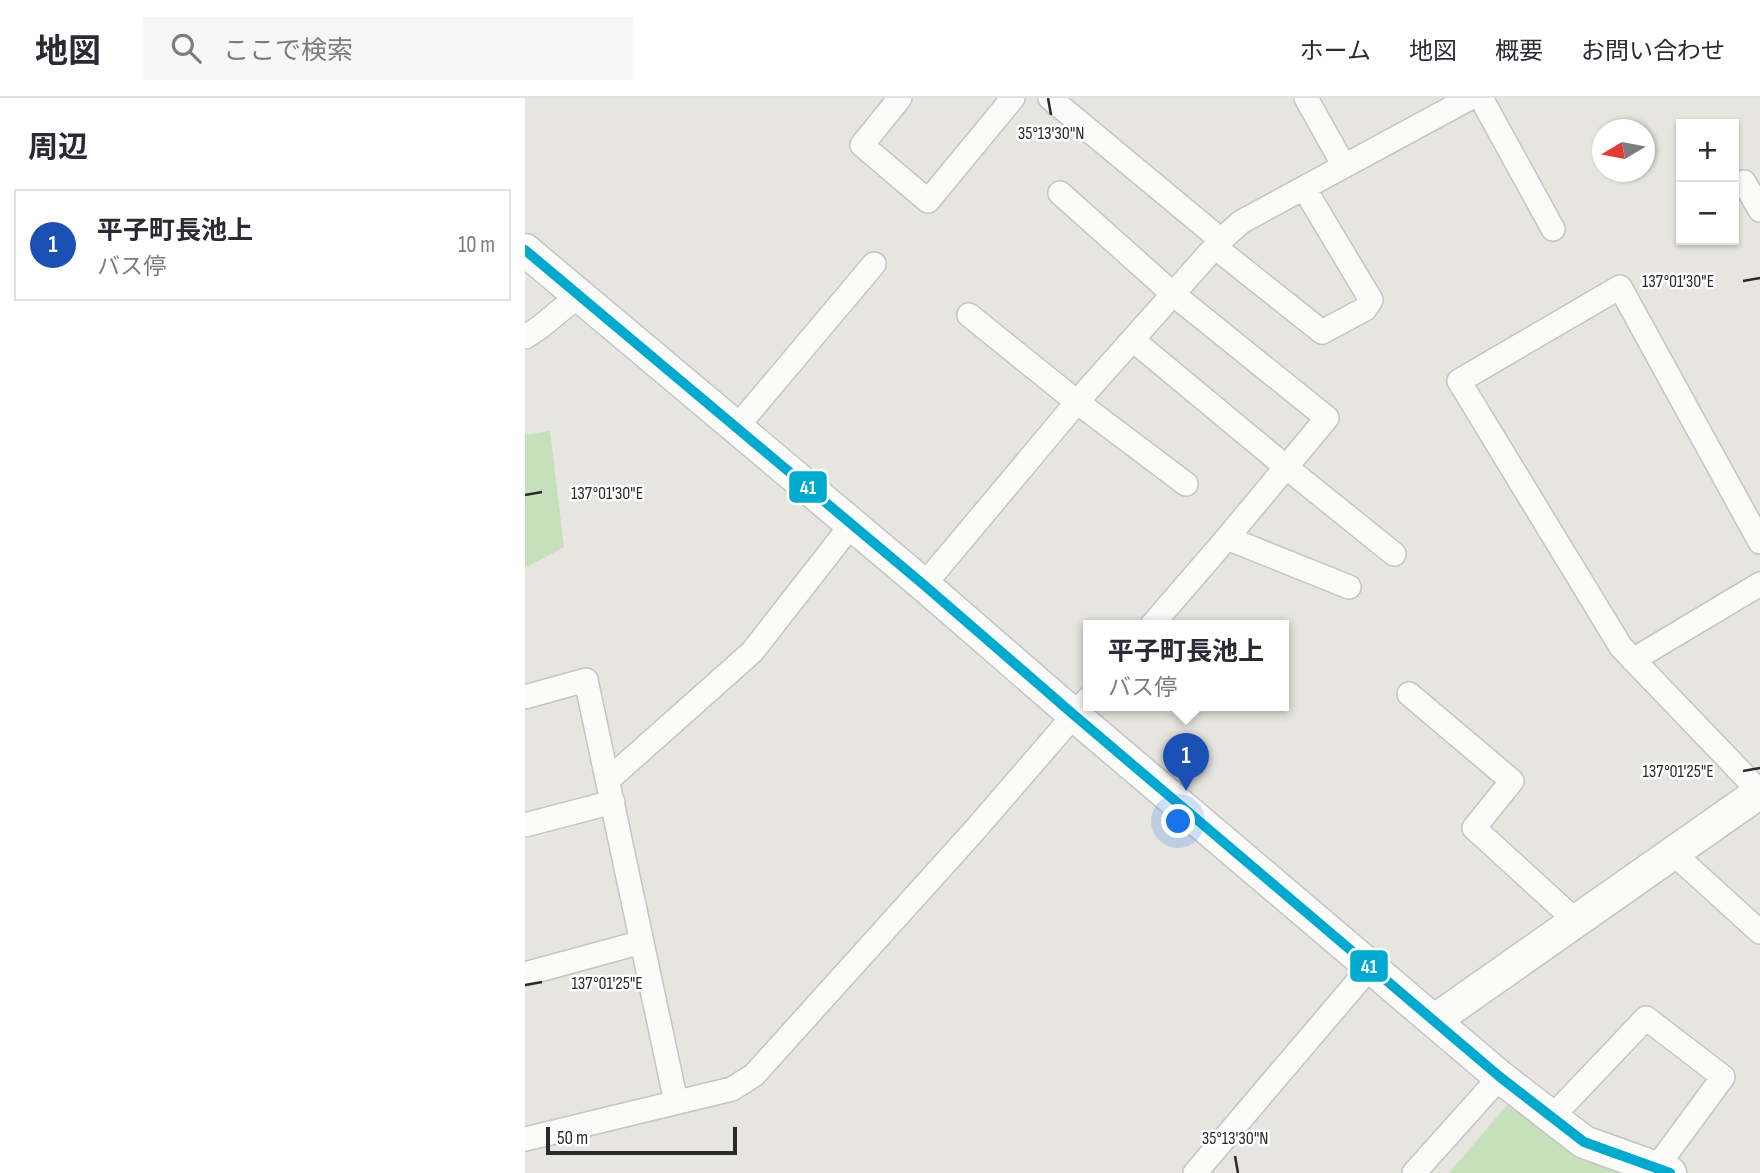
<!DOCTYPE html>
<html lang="ja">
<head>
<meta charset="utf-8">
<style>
	:root { --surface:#fff; --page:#f7f7f7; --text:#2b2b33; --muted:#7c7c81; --line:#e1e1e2; --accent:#1a73e8 }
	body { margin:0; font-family:"Sofia Sans Condensed","Noto Sans JP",sans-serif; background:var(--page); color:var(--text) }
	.controls { position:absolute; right:21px; top:21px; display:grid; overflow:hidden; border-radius:0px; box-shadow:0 2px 5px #0004 }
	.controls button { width:63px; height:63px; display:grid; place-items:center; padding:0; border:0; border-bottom:2px solid var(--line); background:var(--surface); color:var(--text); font:35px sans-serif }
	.compass { position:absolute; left:1067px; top:21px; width:63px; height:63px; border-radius:50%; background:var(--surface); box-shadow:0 2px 5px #0004; rotate:260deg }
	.scale { position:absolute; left:21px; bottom:18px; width:191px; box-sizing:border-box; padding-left:7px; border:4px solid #2a2a2a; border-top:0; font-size:19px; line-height:24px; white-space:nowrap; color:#2a2a2a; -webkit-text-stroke:5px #fff; paint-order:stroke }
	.you { position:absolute; left:654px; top:724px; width:24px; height:24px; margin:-18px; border:5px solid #fff; border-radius:50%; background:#1a73e8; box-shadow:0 0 0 10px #1a73e833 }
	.badge { display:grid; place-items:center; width:46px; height:46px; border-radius:50%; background:var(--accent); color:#fff; font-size:23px; font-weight:700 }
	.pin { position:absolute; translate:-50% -58px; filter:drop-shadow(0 2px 4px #0008) }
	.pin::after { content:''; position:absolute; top:37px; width:24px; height:21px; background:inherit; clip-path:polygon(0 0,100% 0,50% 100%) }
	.popup { position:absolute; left:558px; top:522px; width:206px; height:91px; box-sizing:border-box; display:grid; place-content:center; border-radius:0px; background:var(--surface); filter:drop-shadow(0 2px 5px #0005); font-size:23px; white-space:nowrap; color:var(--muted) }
	.popup b { font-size:26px; color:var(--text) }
	.popup::after { content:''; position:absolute; left:50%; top:100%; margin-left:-14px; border:14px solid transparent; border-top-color:var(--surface) }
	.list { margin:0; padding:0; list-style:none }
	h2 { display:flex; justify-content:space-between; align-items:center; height:91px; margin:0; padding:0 28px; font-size:30px }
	h2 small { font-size:23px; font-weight:400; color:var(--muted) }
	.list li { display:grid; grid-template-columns:46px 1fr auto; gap:21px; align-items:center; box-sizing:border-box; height:112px; margin:0 14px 14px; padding:0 14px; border:2px solid var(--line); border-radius:0px }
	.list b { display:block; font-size:26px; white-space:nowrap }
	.list p { margin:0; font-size:23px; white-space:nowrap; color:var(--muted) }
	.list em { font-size:23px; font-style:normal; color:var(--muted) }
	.icon { flex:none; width:38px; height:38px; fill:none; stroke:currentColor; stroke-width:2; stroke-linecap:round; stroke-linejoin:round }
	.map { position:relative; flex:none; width:1235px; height:1075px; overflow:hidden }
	header { display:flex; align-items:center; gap:42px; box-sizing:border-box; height:98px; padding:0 35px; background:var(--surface); border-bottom:2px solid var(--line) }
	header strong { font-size:33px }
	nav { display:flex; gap:38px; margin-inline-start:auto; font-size:24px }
	.search { width:490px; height:63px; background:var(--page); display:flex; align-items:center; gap:18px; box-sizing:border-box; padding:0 24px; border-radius:0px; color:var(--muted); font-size:26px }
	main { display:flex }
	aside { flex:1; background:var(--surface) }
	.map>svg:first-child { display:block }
	.green { fill:#c7e0bc }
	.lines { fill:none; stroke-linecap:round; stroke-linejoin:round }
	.street-casing { stroke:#c5c4c4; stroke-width:26 }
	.secondary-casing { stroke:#c5c4c4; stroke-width:35 }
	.street { stroke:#fbfbfa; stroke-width:23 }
	.secondary { stroke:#fbfbfa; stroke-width:32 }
	.bus-1-casing { stroke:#fff; stroke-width:16 }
	.bus-1 { stroke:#00a9ce; stroke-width:10 }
	.ticks { fill:none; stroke:#2a2a2a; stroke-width:2.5 }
	.ticks-label { font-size:18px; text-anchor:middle; fill:#2a2a2a; stroke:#fff; stroke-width:5; stroke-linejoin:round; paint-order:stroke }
	.line-badge { stroke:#fff; stroke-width:2.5 }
	.badge-label { font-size:19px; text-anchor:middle; font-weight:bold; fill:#fff }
</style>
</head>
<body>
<header>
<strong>地図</strong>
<div class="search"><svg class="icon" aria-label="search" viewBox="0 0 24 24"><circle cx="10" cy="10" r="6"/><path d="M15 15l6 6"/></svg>ここで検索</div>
<nav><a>ホーム</a><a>地図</a><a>概要</a><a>お問い合わせ</a></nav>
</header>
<main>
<aside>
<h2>周辺<small></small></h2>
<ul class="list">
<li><span class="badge" style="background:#1a4fb4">1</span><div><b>平子町長池上</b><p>バス停</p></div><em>10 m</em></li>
</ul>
</aside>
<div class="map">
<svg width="1235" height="1075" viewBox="0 0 1235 1075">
	<rect width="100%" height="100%" fill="#e7e5e0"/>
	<path class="green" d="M 25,333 L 39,449 L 0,470 L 0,337 Z
		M 983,1006 L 1051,1057 L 1104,1075 L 924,1075 Z"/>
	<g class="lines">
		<defs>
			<path id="street" d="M 375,0 L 337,47 L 403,103 L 488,0
				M 525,0 L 696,142
				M 781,0 L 819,68
				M 956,0 L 1028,131
				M 1219,84 L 1235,112
				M 535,95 L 648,196 L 802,320 L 702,440 L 627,527
				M 690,149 L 797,234 L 840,211 L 846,202 L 779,90
				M 444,217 L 552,304 L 661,386
				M 0,239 L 14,230 L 53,198
				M 608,242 L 761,369 L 869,456
				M 211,330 L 349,166
				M 702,440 L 824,489
				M 399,487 L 552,304 L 696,142 L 716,124 L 945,0
				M 1108,562 L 1235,486
				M 884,596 L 987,683 L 949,730 L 1051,823
				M 0,599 L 61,582 L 151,1004
				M 83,682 L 227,554 L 327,426
				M 1235,694 L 1096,549 L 934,283 L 1095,189 L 1235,444
				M 0,727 L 88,704
				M 1148,755 L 1235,834
				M 0,876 L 117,844
				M 1027,1019 L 1121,920 L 1198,979 L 1131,1070
				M 0,1041 L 207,991 L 229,977 L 449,733 L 563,601
				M 670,1075 L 846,868
				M 889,1075 L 975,979"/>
			<path id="secondary" d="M 0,152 L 399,487 L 549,617 L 975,979 L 1059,1044 L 1145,1075
				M 910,922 L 1235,694"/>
		</defs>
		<use href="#street" class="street-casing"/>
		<use href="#secondary" class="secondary-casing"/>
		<use href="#street" class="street"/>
		<use href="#secondary" class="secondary"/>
		<defs>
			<path id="bus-1" d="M 0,152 L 399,487 L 549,617 L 975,979 L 1059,1044 L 1145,1075"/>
		</defs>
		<use href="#bus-1" class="bus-1-casing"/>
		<use href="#bus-1" class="bus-1"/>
	</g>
	<path class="ticks" d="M 523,0 L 526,17M 1218,183 L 1235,180M 0,397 L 17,394M 1218,673 L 1235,670M 0,887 L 17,884M 710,1058 L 713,1075"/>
	<g class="ticks-label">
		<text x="526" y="41">35°13'30"N</text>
		<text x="1153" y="189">137°01'30"E</text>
		<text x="82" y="401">137°01'30"E</text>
		<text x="1153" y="679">137°01'25"E</text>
		<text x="82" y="891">137°01'25"E</text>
		<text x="710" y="1046">35°13'30"N</text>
	</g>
	<g class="line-badge">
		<rect x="263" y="372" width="40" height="34" rx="7" fill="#00a9ce"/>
		<rect x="824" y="851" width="40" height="34" rx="7" fill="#00a9ce"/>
	</g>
	<g class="badge-label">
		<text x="283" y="396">41</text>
		<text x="844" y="875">41</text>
	</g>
</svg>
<div class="controls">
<button>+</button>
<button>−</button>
</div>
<svg class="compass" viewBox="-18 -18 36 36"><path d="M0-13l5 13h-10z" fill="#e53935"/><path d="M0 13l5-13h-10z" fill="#7c7c81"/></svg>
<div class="scale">50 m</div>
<div class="you"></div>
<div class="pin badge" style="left:661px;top:693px;background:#1a4fb4">1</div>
<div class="popup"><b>平子町長池上</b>バス停</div>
</div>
</main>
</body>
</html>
